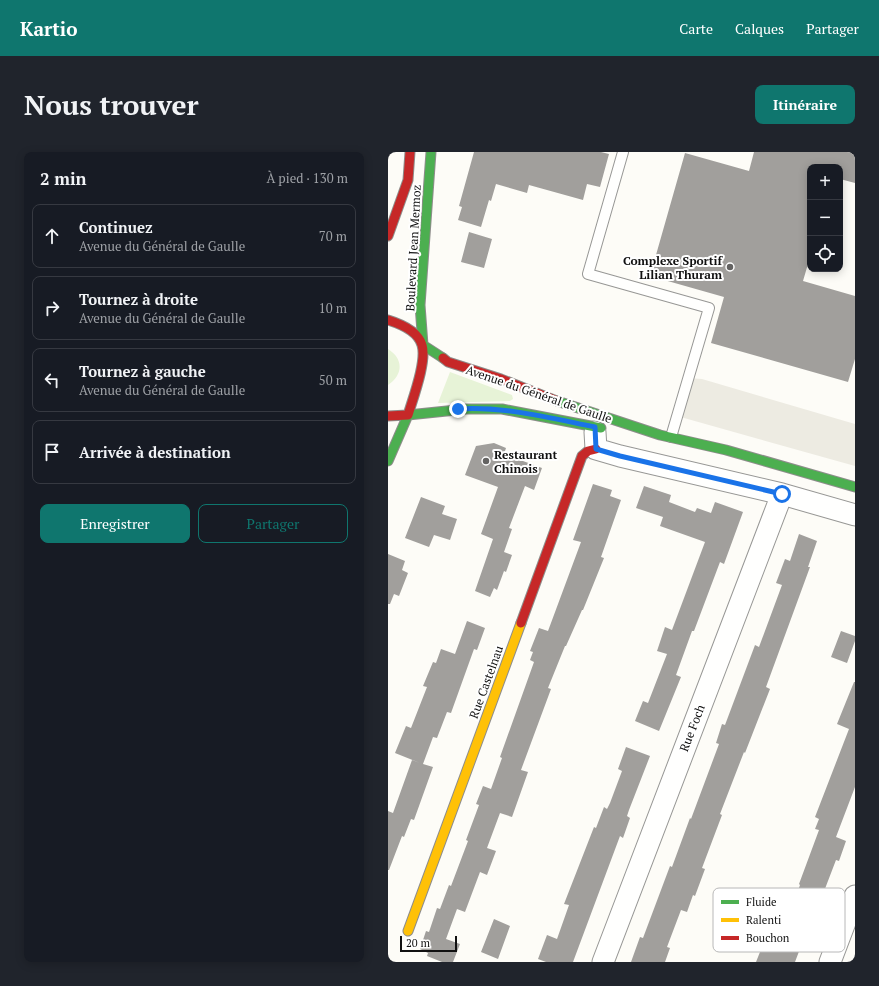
<!DOCTYPE html>
<html lang="fr">
<head>
<meta charset="utf-8">
<style>
	:root { --surface:#171b24; --page:#20242c; --text:#f1f3f6; --muted:#9ea1a6; --line:#363941; --accent:#0f766e }
	body { margin:0; font-family:"PT Serif",serif; background:var(--page); color:var(--text) }
	.controls { position:absolute; right:12px; top:12px; display:grid; overflow:hidden; border-radius:8px; box-shadow:0 2px 10px #0003 }
	.controls button { width:36px; height:36px; display:grid; place-items:center; padding:0; border:0; border-bottom:1px solid var(--line); background:var(--surface); color:var(--text); font:20px sans-serif }
	.scale { position:absolute; left:12px; bottom:10px; width:57px; box-sizing:border-box; padding-left:4px; border:2px solid #111; border-top:0; font-size:11px; line-height:14px; white-space:nowrap; color:#111; -webkit-text-stroke:3px #fff; paint-order:stroke }
	.stop { position:absolute; width:12px; height:12px; margin:-9px; border:3px solid #1a73e8; border-radius:50%; background:#fff }
	.stop.end { background:#1a73e8; border-color:#fff; box-shadow:0 1px 4px #0008 }
	.list { margin:0; padding:0; list-style:none }
	h2 { display:flex; justify-content:space-between; align-items:center; height:52px; margin:0; padding:0 16px; font-size:17px }
	h2 small { font-size:13px; font-weight:400; color:var(--muted) }
	.list li { display:grid; grid-template-columns:26px 1fr auto; gap:12px; align-items:center; box-sizing:border-box; height:64px; margin:0 8px 8px; padding:0 8px; border:1px solid var(--line); border-radius:8px }
	.list b { display:block; font-size:15px; white-space:nowrap }
	.list p { margin:0; font-size:13px; white-space:nowrap; color:var(--muted) }
	.list em { font-size:13px; font-style:normal; color:var(--muted) }
	.actions { display:flex; gap:8px; padding:12px 16px }
	.actions a { flex:1; padding:9px 0; border:1px solid var(--accent); border-radius:8px; text-align:center; font-size:14px; color:var(--accent) }
	.actions .main { background:var(--accent); color:#fff }
	.icon { flex:none; width:22px; height:22px; fill:none; stroke:currentColor; stroke-width:2; stroke-linecap:round; stroke-linejoin:round }
	.map { position:relative; flex:none; width:467px; height:810px; overflow:hidden; border-radius:8px }
	header { display:flex; align-items:center; gap:24px; box-sizing:border-box; height:56px; padding:0 20px; background:var(--accent); color:#fff }
	header strong { font-size:19px }
	nav { display:flex; gap:22px; margin-inline-start:auto; font-size:14px }
	.intro { display:flex; align-items:center; justify-content:space-between; box-sizing:border-box; height:96px; padding:0 24px }
	h1 { margin:0; font-size:28px }
	.button { padding:10px 18px; border-radius:8px; background:var(--accent); color:#fff; font-size:14px; font-weight:700 }
	main { display:flex; gap:24px; padding:0 24px }
	aside { flex:1; background:var(--surface); border-radius:8px; box-shadow:0 2px 10px #0003 }
	.map>svg:first-child { display:block }
	.green { fill:#e7f3d7 }
	.plaza { fill:#edebe2 }
	.building { fill:#a19f9c }
	.lines { fill:none; stroke-linecap:round; stroke-linejoin:round }
	.lane-casing { stroke:#979795; stroke-width:12 }
	.street-casing { stroke:#979795; stroke-width:23 }
	.fast-casing { stroke:#8e8d8b; stroke-width:11 }
	.slow-casing { stroke:#8e8d8b; stroke-width:11 }
	.jam-casing { stroke:#8e8d8b; stroke-width:11 }
	.lane { stroke:#fffffe; stroke-width:10 }
	.street { stroke:#fffffe; stroke-width:21 }
	.fast { stroke:#4caf50; stroke-width:9 }
	.slow { stroke:#ffc107; stroke-width:9 }
	.jam { stroke:#c62828; stroke-width:9 }
	.route { stroke:#1a73e8; stroke-width:5 }
	.poi-dot { fill:#646362; stroke:#fff; stroke-width:1.5 }
	.labels { text-anchor:middle; dominant-baseline:central; stroke-width:4; stroke-linejoin:round; paint-order:stroke }
	.street-label { font-size:12px; fill:#111; stroke:#fff }
	.poi-label { font-size:12px; font-weight:bold; fill:#111; stroke:#fff; text-anchor:end }
	.key { fill:#fff; stroke:#b8b8b8; stroke-width:1 }
	.key-label { font-size:11px; fill:#111 }
</style>
</head>
<body>
<header>
<strong>Kartio</strong>
<nav><a>Carte</a><a>Calques</a><a>Partager</a></nav>
</header>
<div class="intro"><h1>Nous trouver</h1><a class="button">Itinéraire</a></div>
<main>
<aside>
<h2>2 min<small>À pied · 130 m</small></h2>
<ul class="list">
<li><svg class="icon" aria-label="ahead" viewBox="0 0 24 24"><path d="M12 20V5M6 11l6-6 6 6"/></svg><div><b>Continuez</b><p>Avenue du Général de Gaulle</p></div><em>70 m</em></li>
<li><svg class="icon" aria-label="right" viewBox="0 0 24 24"><path d="M7 20v-9h11M14 6l5 5-5 5"/></svg><div><b>Tournez à droite</b><p>Avenue du Général de Gaulle</p></div><em>10 m</em></li>
<li><svg class="icon" aria-label="left" viewBox="0 0 24 24"><path d="M17 20v-9H6M10 6l-5 5 5 5"/></svg><div><b>Tournez à gauche</b><p>Avenue du Général de Gaulle</p></div><em>50 m</em></li>
<li><svg class="icon" aria-label="arrive" viewBox="0 0 24 24"><path d="M6 21V4h12l-3 4 3 4H6"/></svg><div><b>Arrivée à destination</b></div></li>
</ul>
<div class="actions"><a class="main">Enregistrer</a><a>Partager</a></div>
</aside>
<div class="map">
<svg width="467" height="810" viewBox="0 0 467 810">
	<rect width="100%" height="100%" fill="#fdfcf7"/>
	<path class="green" d="M 0,197 C 16,207 15,223 0,233 Z
		M 62,220 L 124,243 L 125,247 L 122,249 L 50,251 Z"/>
	<path class="plaza" d="M 300,226 L 314,227 L 467,272 L 467,314 L 289,264 Z"/>
	<path class="building" d="M 86,0 L 213,0 L 221,2 L 212,35 L 199,32 L 195,48 L 141,33 L 139,41 L 108,32 L 103,49 L 101,48 L 93,75 L 70,68 L 74,55 L 71,54 Z
		M 366,0 L 467,0 L 467,31 L 452,27 L 452,15 L 422,15 L 422,105 L 415,129 L 467,144 L 467,207 L 460,230 L 323,191 L 336,145 L 262,124 L 297,1 L 361,19 Z
		M 81,80 L 104,87 L 96,116 L 73,110 Z
		M 106,291 L 118,296 L 116,302 L 154,316 L 146,338 L 137,334 L 121,376 L 124,377 L 116,400 L 124,403 L 118,420 L 116,419 L 109,438 L 106,436 L 102,445 L 87,439 L 105,387 L 93,382 L 110,335 L 77,323 L 88,294 Z
		M 205,332 L 224,338 L 222,344 L 233,348 L 213,405 L 216,406 L 195,458 L 194,458 L 178,494 L 177,494 L 160,536 L 163,537 L 133,618 L 140,620 L 124,665 L 112,661 L 99,696 L 108,699 L 99,723 L 92,720 L 77,760 L 69,757 L 58,787 L 72,792 L 65,810 L 54,810 L 39,804 L 40,801 L 32,797 L 38,779 L 41,780 L 49,756 L 52,757 L 61,733 L 63,734 L 80,689 L 78,688 L 91,653 L 88,652 L 95,634 L 103,637 L 114,606 L 112,605 L 146,510 L 142,508 L 145,500 L 142,499 L 151,476 L 160,479 L 193,390 L 185,388 Z
		M 256,334 L 283,343 L 281,350 L 307,360 L 309,356 L 323,361 L 327,350 L 355,360 L 336,412 L 332,410 L 306,479 L 304,479 L 288,523 L 293,525 L 271,579 L 247,569 L 255,549 L 260,551 L 279,502 L 269,499 L 277,475 L 284,478 L 317,390 L 272,374 L 275,365 L 248,356 Z
		M 33,345 L 57,354 L 54,362 L 69,367 L 62,388 L 46,383 L 41,395 L 17,386 Z
		M 411,382 L 429,389 L 420,415 L 422,415 L 378,535 L 382,537 L 357,601 L 356,600 L 332,662 L 334,663 L 314,716 L 317,717 L 307,744 L 305,743 L 299,760 L 293,758 L 279,795 L 282,796 L 277,810 L 243,810 L 252,785 L 255,786 L 282,714 L 284,715 L 302,666 L 303,667 L 331,592 L 328,591 L 334,572 L 337,573 L 367,493 L 371,495 L 394,433 L 388,431 L 397,407 L 402,409 Z
		M 0,402 L 17,409 L 14,418 L 20,421 L 11,444 L 6,442 L 2,452 L 0,452 Z
		M 79,469 L 97,476 L 89,498 L 86,497 L 63,561 L 59,560 L 49,586 L 45,585 L 35,612 L 45,615 L 26,668 L 23,667 L 16,685 L 14,684 L 1,718 L 0,718 L 0,659 L 5,661 L 24,608 L 32,611 L 7,601 L 18,574 L 23,576 L 39,535 L 35,534 L 45,510 L 48,511 L 53,497 L 67,502 Z
		M 453,479 L 467,484 L 467,489 L 459,511 L 443,505 Z
		M 466,530 L 467,530 L 467,635 L 448,685 L 458,689 L 451,709 L 448,708 L 435,742 L 433,741 L 407,810 L 368,810 L 382,775 L 395,780 L 412,733 L 411,732 L 431,678 L 427,677 L 431,667 L 427,665 L 461,577 L 449,572 Z
		M 238,595 L 262,604 L 241,658 L 239,664 L 242,666 L 235,686 L 232,684 L 185,810 L 158,810 L 150,807 L 159,783 L 169,787 L 181,753 L 176,752 L 206,675 L 208,676 L 216,655 L 219,657 L 222,651 L 234,619 L 230,617 Z
		M 106,767 L 122,774 L 110,807 L 93,800 Z"/>
	<g class="lines">
		<defs>
			<path id="lane" d="M 235,0 L 200,122 L 321,156 L 283,285"/>
			<path id="street" d="M 207,280 L 208,297 L 232,304 L 394,342 L 467,363
				M 215,810 L 394,342
				M 442,810 L 467,744"/>
			<path id="fast" d="M 43,0 L 32,153 L 35,193 L 55,206
				M 169,249 L 272,283 L 338,298 L 467,335
				M 0,309 L 20,263 L 78,257 L 114,257 L 213,276"/>
			<path id="slow" d="M 20,779 L 133,471"/>
			<path id="jam" d="M 0,84 L 20,28 L 22,0
				M 0,168 C 13,172 30,179 34,193 C 39,209 25,246 20,263 L 0,264
				M 55,206 L 60,210 L 113,227 L 169,249
				M 133,471 L 194,304 L 200,299 L 208,297"/>
		</defs>
		<use href="#lane" class="lane-casing"/>
		<use href="#street" class="street-casing"/>
		<use href="#fast" class="fast-casing"/>
		<use href="#slow" class="slow-casing"/>
		<use href="#jam" class="jam-casing"/>
		<use href="#lane" class="lane"/>
		<use href="#street" class="street"/>
		<use href="#fast" class="fast"/>
		<use href="#slow" class="slow"/>
		<use href="#jam" class="jam"/>
	</g>
	<g class="lines">
		<path class="route" d="M 70,257 C 116,254 162,266 207,275 L 208,297 L 232,304 L 394,342"/>
	</g>
	<g class="poi-dot">
		<circle cx="342" cy="115" r="4"/>
		<circle cx="98" cy="309" r="4"/>
	</g>
	<g class="labels">
		<g class="street-label">
			<text transform="translate(25 96) rotate(-87)">Boulevard Jean Mermoz</text>
			<text transform="translate(151 242) rotate(19)">Avenue du Général de Gaulle</text>
			<text transform="translate(98 530) rotate(-70)">Rue Castelnau</text>
			<text transform="translate(304 576) rotate(-69)">Rue Foch</text>
		</g>
		<g class="poi-label">
			<text x="334" y="108">Complexe Sportif<tspan x="334" dy="14">Lilian Thuram</tspan></text>
			<text x="106" y="302" text-anchor="start">Restaurant<tspan x="106" dy="14">Chinois</tspan></text>
		</g>
	</g>
	<rect x="325" y="736" width="132" height="64" rx="6" class="key"/>
	<rect x="333" y="748" width="18" height="4" fill="#4caf50"/>
	<rect x="333" y="766" width="18" height="4" fill="#ffc107"/>
	<rect x="333" y="784" width="18" height="4" fill="#c62828"/>
	<g class="key-label">
		<text x="358" y="754">Fluide</text>
		<text x="358" y="772">Ralenti</text>
		<text x="358" y="790">Bouchon</text>
	</g>
</svg>
<div class="controls">
<button>+</button>
<button>−</button>
<button><svg class="icon" aria-label="locate" viewBox="0 0 24 24"><circle cx="12" cy="12" r="6"/><path d="M12 2v4M12 18v4M2 12h4M18 12h4"/></svg></button>
</div>
<div class="scale">20 m</div>
<div class="stop" style="left:394px;top:342px"></div>
<div class="stop end" style="left:70px;top:257px"></div>
</div>
</main>
</body>
</html>
